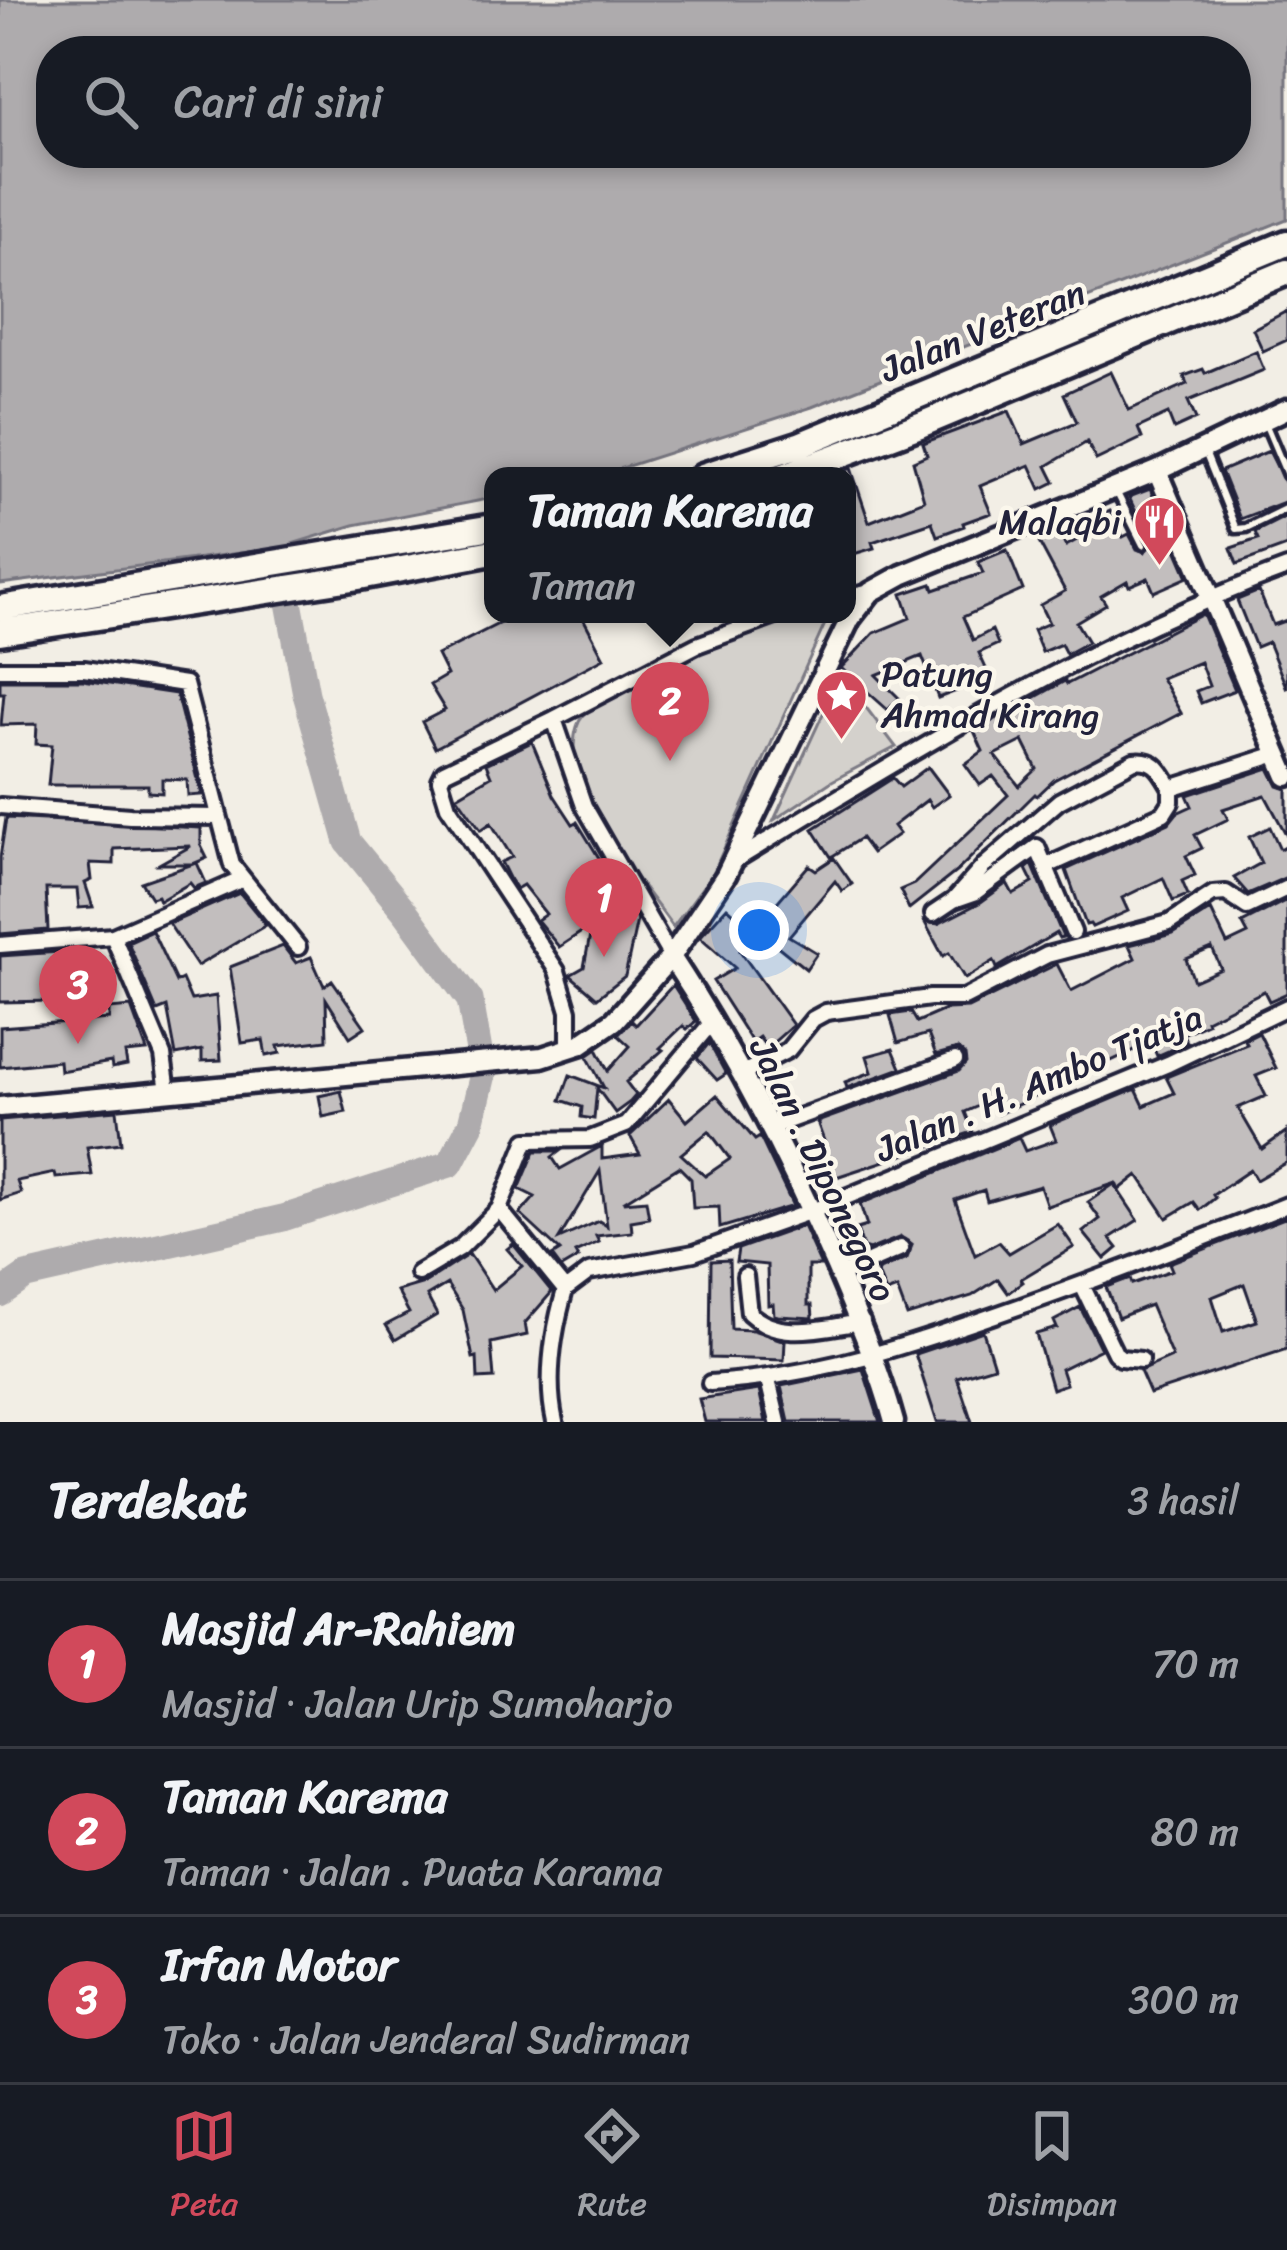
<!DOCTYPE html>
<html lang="id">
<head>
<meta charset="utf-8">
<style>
	:root { --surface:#171b24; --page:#242831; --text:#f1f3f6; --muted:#9ea1a6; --line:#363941; --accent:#d1495b }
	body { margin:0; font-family:Sriracha,sans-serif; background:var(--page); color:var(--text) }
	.you { position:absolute; left:759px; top:930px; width:42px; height:42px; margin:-30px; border:9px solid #fff; border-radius:50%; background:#1a73e8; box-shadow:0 0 0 18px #1a73e833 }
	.badge { display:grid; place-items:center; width:78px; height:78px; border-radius:50%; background:var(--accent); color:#fff; font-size:39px; font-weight:700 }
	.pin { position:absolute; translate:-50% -99px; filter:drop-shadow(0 3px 6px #0008) }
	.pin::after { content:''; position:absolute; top:63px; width:42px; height:36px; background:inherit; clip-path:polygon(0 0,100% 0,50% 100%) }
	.popup { position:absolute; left:484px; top:467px; width:372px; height:156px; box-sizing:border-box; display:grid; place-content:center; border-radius:24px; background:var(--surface); filter:drop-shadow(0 3px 9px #0005); font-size:39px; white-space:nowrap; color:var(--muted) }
	.popup b { font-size:45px; color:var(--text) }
	.popup::after { content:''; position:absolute; left:50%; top:100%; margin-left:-24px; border:24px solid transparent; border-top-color:var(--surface) }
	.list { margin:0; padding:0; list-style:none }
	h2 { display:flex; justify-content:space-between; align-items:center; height:156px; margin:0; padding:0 48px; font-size:51px }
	h2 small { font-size:39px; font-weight:400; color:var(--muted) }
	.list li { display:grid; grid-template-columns:78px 1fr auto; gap:36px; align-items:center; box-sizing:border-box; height:168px; padding:0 48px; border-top:3px solid var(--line) }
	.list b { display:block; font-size:45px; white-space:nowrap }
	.list p { margin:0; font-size:39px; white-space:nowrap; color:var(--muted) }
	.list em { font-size:39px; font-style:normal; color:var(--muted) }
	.icon { flex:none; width:66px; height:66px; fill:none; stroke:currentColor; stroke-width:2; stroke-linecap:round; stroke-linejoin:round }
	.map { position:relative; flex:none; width:1287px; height:1422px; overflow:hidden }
	.search { position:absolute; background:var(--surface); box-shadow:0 6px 18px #0003; left:36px; right:36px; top:36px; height:132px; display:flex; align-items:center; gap:30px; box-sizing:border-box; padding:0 42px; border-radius:48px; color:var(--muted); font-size:45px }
	.sheet { height:660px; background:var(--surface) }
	nav { display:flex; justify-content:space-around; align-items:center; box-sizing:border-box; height:168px; border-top:3px solid var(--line); background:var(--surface); font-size:33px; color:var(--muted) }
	nav a { display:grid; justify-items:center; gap:6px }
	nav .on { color:var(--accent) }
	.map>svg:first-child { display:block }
	.green { fill:#d4d1cc; stroke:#7b7a84; stroke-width:3 }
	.water { fill:#aeabad; stroke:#76747f; stroke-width:3; fill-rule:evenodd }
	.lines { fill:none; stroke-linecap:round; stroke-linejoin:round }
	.river { stroke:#aeabad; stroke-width:27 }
	.building { fill:#c2bebe; stroke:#22223b; stroke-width:3; fill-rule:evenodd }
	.lane-casing { stroke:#22223b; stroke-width:15 }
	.street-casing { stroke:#22223b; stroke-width:22 }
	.secondary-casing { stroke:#22223b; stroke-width:27 }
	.highway-casing { stroke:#22223b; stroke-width:33 }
	.lane { stroke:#fbf7ec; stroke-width:6 }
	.street { stroke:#fbf7ec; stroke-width:14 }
	.secondary { stroke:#fbf7ec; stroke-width:18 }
	.highway { stroke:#fbf7ec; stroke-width:24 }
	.labels { text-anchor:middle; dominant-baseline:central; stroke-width:9; stroke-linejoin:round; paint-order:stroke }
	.street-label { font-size:36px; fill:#22223b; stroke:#fbf7ec }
	.poi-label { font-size:36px; fill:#22223b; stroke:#fbf7ec; text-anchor:end }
</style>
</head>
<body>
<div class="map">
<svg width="1287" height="1422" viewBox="0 0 1287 1422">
	<rect width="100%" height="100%" fill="#f2eee5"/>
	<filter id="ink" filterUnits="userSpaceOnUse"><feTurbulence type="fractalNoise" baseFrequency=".00833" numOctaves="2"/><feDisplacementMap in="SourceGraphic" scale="24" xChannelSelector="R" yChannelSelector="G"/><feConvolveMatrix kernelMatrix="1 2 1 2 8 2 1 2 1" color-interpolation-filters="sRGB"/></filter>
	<g filter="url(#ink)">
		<path class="green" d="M 801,614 L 829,615 L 713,873 L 673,927 C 642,884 594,828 578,778 C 573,761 571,729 583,716 C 620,673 746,633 801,614 Z
			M 839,679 L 855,693 L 896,747 L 832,781 L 774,820 Z"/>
		<path class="water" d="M 0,0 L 1287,0 L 1287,219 L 812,407 L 597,476 L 493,476 L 493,498 L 354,525 L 279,548 L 0,584 ZM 51,51 L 1236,51 L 1236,153 L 51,153 Z"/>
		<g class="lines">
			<path class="river" d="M 0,1294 L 26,1276 L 283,1218 L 450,1164 L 471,1124 L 483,1074 L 470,1000 L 407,914 L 348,842 L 306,694 L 279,548"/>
		</g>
		<path class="building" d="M 1287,311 L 1287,340 L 1263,351 L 1253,329 Z
			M 1256,351 L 1264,370 L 1188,401 L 1196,419 L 1174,429 L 1168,414 L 1138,428 L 1142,438 L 1096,460 L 1087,442 L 1047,466 L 1055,482 L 1041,489 L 1030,465 L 980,486 L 991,513 L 963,523 L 964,526 L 937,536 L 932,522 L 872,542 L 874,548 L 847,556 L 847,523 L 852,522 L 847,508 L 847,470 L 851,468 L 869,522 L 924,500 L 913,461 L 927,455 L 923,443 L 1009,411 L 1024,444 L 1077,422 L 1064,394 L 1111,372 L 1129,410 L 1187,384 L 1184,376 L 1203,369 L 1205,373 Z
			M 1269,451 L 1287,486 L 1287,501 L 1240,519 L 1221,471 Z
			M 1150,489 L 1188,577 L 1154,592 L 1148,578 L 1129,586 L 1127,581 L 1101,596 L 1106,604 L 1076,622 L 1088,642 L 1066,654 L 1061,644 L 1042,652 L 1033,630 L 1049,623 L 1040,605 L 1065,591 L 1035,535 L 1055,527 L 1066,546 L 1088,534 L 1083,525 L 1110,511 L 1123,537 L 1129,534 L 1137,549 L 1145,552 L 1150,543 L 1129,497 Z
			M 1287,516 L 1287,546 L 1237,564 L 1231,548 L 1258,539 L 1255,532 Z
			M 1007,550 L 1023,590 L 963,617 L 973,640 L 992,630 L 998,644 L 979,653 L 993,684 L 975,692 L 972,685 L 938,698 L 922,656 L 876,675 L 899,698 L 888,710 L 841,668 L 874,633 L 910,618 L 902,594 L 932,584 L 934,590 L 983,573 L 978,562 Z
			M 1259,591 L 1273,625 L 1287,620 L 1287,689 L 1268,642 L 1256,647 L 1237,600 Z
			M 518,614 L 581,614 L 604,658 L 435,748 L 422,722 L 445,710 L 430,685 L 447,675 L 437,655 Z
			M 1203,614 L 1235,690 L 1201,703 L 1196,691 L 1209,686 L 1200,662 L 1161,678 L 1181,713 L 1054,780 L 1037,796 L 1035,794 L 957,871 L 909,909 L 900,890 L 914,884 L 1008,795 L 993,776 L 980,785 L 965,764 L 983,751 L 974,731 L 1065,681 L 1067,684 ZM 1023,741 L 1037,769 L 1019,786 L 995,755 Z
			M 0,680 L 83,680 L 176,694 L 202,795 L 188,796 L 187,780 L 162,779 L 162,793 L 148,792 L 148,785 L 48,785 L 52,745 L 36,744 L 37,724 L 1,725 L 4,693 L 0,693 Z
			M 532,742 L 554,795 L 573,824 L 577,822 L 637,920 L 625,976 L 597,998 L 570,975 L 584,967 L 592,925 L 559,947 L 537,920 L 546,914 L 523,885 L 516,889 L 510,880 L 501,862 L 512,857 L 491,823 L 481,830 L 457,796 L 491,776 L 486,764 Z
			M 928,767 L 949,795 L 932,807 L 927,800 L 893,826 L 899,834 L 872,853 L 861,838 L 831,857 L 813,829 L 893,778 L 901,787 Z
			M 1269,768 L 1278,786 L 1287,789 L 1287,836 L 1265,795 L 1223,809 L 1228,819 L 1195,835 L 1202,848 L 1186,856 L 1195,875 L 1182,881 L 1188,895 L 1173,901 L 1163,878 L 1122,898 L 1128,911 L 1092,927 L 1090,924 L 1086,925 L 1066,870 L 1169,823 L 1177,813 L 1192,806 L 1187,795 Z
			M 6,818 L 201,828 L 201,846 L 207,858 L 193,864 L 197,863 L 206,883 L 194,888 L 190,883 L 159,901 L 157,896 L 151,898 L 141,882 L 193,864 L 159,864 L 191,846 L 114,849 L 114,864 L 90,863 L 92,880 L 85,883 L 93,907 L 79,908 L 77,889 L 46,889 L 48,930 L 0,934 L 0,857 Z
			M 1270,827 L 1280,849 L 1287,845 L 1287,877 L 1248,894 L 1234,878 L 1261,863 L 1249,837 Z
			M 834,858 L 852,884 L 842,891 L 835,881 L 789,936 L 817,953 L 806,969 L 755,928 L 809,865 L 816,870 Z
			M 1032,864 L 1063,937 L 1059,938 L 1056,933 L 997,968 L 994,961 L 965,979 L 949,953 L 943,956 L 924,921 L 938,924 L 981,902 L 1007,883 L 1013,894 L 1033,883 L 1026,869 Z
			M 240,893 L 266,925 L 197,966 L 169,924 Z
			M 1287,900 L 1287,993 L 1269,1001 L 1264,991 L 1206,1020 L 1207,1023 L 1183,1034 L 1187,1043 L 1157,1056 L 1153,1047 L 1138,1053 L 1137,1049 L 998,1114 L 992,1100 L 965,1112 L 973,1132 L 830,1179 L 820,1151 L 827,1149 L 817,1122 L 959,1071 L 966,1063 L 965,1055 L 958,1049 L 936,1055 L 928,1034 L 898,1043 L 890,1015 L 911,1012 L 917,1022 L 947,1009 L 968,1008 L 1057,964 L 1071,991 L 1135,958 L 1129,945 L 1173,934 L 1211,910 L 1227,944 L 1248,934 L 1242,923 ZM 1212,948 L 1221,969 L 1194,981 L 1186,959 Z
			M 727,907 L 757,933 L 740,951 L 793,1025 L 767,1048 L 759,1037 L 752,1042 L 713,981 L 735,968 L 700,937 Z
			M 152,931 L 176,982 L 182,979 L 191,1000 L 216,996 L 221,1060 L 202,1061 L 202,1050 L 176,1055 L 167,1007 L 157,1011 L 128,942 Z
			M 283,946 L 296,963 L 311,957 L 324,986 L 332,980 L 365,1027 L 350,1037 L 326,999 L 327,1040 L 278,1046 L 280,1053 L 266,1056 L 263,1040 L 242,1043 L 230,967 Z
			M 75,951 L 78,973 L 99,966 L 107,1000 L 0,1002 L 0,956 Z
			M 673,985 L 696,1021 L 687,1029 L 683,1026 L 660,1048 L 663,1050 L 626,1082 L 636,1095 L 630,1102 L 615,1113 L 597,1088 L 594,1119 L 581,1117 L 582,1107 L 561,1100 L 570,1075 L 604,1088 L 587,1056 L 597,1049 L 608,1071 L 630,1046 L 618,1035 L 632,1021 L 636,1025 Z
			M 131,1007 L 147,1051 L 125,1053 L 127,1065 L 112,1068 L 111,1062 L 60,1071 L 59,1061 L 0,1067 L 0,1027 L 109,1019 L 109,1009 Z
			M 1259,1033 L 1276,1068 L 1256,1076 L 1266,1096 L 1238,1108 L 1262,1149 L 1287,1131 L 1287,1162 L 1256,1180 L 1250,1170 L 1213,1195 L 1215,1198 L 1200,1210 L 1194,1202 L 1167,1218 L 1138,1175 L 1119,1190 L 1116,1183 L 1047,1206 L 1040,1186 L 987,1201 L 984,1190 L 955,1200 L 975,1255 L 999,1242 L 1009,1253 L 1058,1224 L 1074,1247 L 1021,1279 L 1023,1282 L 1008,1293 L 998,1279 L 972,1296 L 907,1316 L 897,1289 L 886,1293 L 877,1271 L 907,1258 L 912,1245 L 901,1237 L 869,1250 L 863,1248 L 857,1229 L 867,1226 L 860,1204 L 1019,1138 L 1025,1151 L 1056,1140 L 1050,1125 L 1136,1089 L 1144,1106 L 1174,1093 L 1166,1077 L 1247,1044 L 1245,1040 Z
			M 709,1043 L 726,1074 L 717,1080 L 697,1058 Z
			M 893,1049 L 901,1068 L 847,1088 L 845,1082 L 872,1072 L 867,1056 Z
			M 341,1091 L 346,1112 L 323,1117 L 319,1096 Z
			M 717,1095 L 755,1140 L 760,1137 L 793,1206 L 720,1228 L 719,1207 L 693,1208 L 691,1179 L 679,1167 L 623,1202 L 646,1200 L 649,1218 L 631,1221 L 632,1232 L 596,1236 L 599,1242 L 575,1253 L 578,1258 L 561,1268 L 552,1256 L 560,1251 L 520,1214 L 535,1197 L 519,1189 L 535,1151 L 560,1151 L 552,1157 L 560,1169 L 602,1146 L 602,1159 L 640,1154 L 630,1136 L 669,1099 L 687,1121 ZM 709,1131 L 730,1159 L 705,1176 L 681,1154 ZM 600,1171 L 607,1226 L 599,1221 L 559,1239 Z
			M 117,1110 L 121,1143 L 87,1147 L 92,1175 L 56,1178 L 55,1173 L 17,1181 L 21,1193 L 0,1200 L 0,1120 Z
			M 1114,1184 L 1138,1220 L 1110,1238 L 1118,1248 L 1105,1259 L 1083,1232 L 1100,1219 L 1088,1202 Z
			M 1287,1217 L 1287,1349 L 1150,1394 L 1140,1371 L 1172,1357 L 1150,1305 L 1118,1318 L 1106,1287 L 1130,1278 L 1132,1284 L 1172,1270 L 1169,1263 ZM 1244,1284 L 1257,1321 L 1223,1332 L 1212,1297 Z
			M 803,1226 L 821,1266 L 808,1266 L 808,1305 L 812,1305 L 813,1318 L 778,1316 L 774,1315 L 773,1304 L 768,1305 L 767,1265 L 736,1262 L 738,1249 Z
			M 513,1244 L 552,1292 L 525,1323 L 527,1335 L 491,1343 L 494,1378 L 478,1379 L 477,1357 L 473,1358 L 463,1310 L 447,1284 L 427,1296 L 437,1315 L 395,1340 L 386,1325 L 409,1313 L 397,1291 L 424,1283 L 469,1254 L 493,1290 L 522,1266 L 507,1249 Z
			M 729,1260 L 731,1329 L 753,1330 L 785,1341 L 784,1360 L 710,1358 L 711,1261 Z
			M 1080,1307 L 1101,1349 L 1061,1369 L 1066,1384 L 1052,1389 L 1036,1334 L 1057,1328 L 1054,1321 Z
			M 983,1331 L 994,1366 L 957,1377 L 972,1422 L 937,1422 L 915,1354 Z
			M 863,1369 L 880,1422 L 789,1422 L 781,1386 Z
			M 759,1390 L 766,1422 L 705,1422 L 699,1399 Z"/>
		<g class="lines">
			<defs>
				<path id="lane" d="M 1265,423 L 1287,475
					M 1205,452 L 1236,529 L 1246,528 L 1287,508
					M 1116,491 L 1143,545"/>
				<path id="street" d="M 847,597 L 871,592
					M 0,669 L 84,669 L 185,684 L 232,865 L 298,947
					M 554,719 L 444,772 L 440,780 L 448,806 L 557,971 L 569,1011 L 569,1049
					M 0,806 L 130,816 L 219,817
					M 731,863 C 909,754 1090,641 1287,568
					M 1047,866 L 1164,813 L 1171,802 L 1171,788
					M 954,900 L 984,866 L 1059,801 L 1134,761 C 1156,758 1161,771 1171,788 L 1277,754
					M 933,914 L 954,900 L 974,893 L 1037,847 L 1073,932
					M 113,936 L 163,1055 L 168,1092
					M 0,945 L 113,936 L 241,880
					M 671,957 L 584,806 L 554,719 L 697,645 L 781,614
					M 741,1074 L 788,1050 L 813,1019 L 826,1012 L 930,998 L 964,998 L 1047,955 L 1169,923 L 1213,894 L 1226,893 L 1247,907 L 1287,888
					M 771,1127 L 955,1060
					M 499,1209 L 565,1290 L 589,1272 L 694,1253 L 812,1211 L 1168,1064 L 1287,1007
					M 418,1273 L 460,1248 L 499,1209 L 527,1140 L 590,1139 L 626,1125 L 712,1022
					M 839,1275 L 901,1248
					M 745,1276 L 749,1313 C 780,1342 824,1327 862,1322
					M 1082,1285 L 1115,1353 L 1121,1358 L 1141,1360
					M 768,1380 L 778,1422
					M 710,1383 C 819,1377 919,1342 1021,1306 C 1110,1275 1199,1240 1287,1205
					M 555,1422 C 545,1378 553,1332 565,1290"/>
				<path id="secondary" d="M 1157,471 L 1287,776
					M 671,957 C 736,1055 789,1159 836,1267 C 858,1319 879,1367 894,1422
					M 0,1107 L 542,1057 L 579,1045 L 614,1021 L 671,957 L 726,875 L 850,619 L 871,592 L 902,575 L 1157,471 L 1287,409"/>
				<path id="highway" d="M 703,476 L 799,445 L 1287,243
					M 784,476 L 920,425 L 1287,272
					M 0,608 L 493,527
					M 0,632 L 359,577 L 493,552"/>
			</defs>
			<use href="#lane" class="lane-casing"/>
			<use href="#street" class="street-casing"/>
			<use href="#secondary" class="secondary-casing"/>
			<use href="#highway" class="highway-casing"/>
			<use href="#lane" class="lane"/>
			<use href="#street" class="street"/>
			<use href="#secondary" class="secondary"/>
			<use href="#highway" class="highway"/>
		</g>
	</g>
	<defs>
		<symbol id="restaurant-pin" viewBox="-11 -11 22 30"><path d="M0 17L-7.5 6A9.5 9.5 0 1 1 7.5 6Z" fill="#d1495b" stroke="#fbf7ec"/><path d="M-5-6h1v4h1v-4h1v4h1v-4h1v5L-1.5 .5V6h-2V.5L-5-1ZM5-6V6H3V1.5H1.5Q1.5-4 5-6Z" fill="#fff"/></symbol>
		<symbol id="sight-pin" viewBox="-11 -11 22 30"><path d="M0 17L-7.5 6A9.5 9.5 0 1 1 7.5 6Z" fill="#d1495b" stroke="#fbf7ec"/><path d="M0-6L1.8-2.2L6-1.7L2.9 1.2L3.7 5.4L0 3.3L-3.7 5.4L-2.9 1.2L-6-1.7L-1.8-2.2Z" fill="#fff"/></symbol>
	</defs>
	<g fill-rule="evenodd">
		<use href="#restaurant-pin" x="1130" y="492" width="59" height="81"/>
		<use href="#sight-pin" x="812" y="666" width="59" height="81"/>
	</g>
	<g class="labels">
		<g class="street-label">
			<text transform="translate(983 331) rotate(-22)">Jalan Veteran</text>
			<text transform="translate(1039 1083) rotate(-23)">Jalan . H. Ambo Tjatja</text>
			<text transform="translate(823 1170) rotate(64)">Jalan . Diponegoro</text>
		</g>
		<g class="poi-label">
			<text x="1121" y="522">Malaqbi</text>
			<text x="881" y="674" text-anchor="start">Patung<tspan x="881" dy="41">Ahmad Kirang</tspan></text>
		</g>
	</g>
</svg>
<div class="you"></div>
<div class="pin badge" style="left:604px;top:957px">1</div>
<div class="pin badge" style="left:670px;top:761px">2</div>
<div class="popup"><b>Taman Karema</b>Taman</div>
<div class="pin badge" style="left:78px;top:1044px">3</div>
<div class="search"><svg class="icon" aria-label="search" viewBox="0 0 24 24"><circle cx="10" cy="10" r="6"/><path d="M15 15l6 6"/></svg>Cari di sini</div>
</div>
<section class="sheet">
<h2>Terdekat<small>3 hasil</small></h2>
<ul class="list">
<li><span class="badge">1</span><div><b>Masjid Ar-Rahiem</b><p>Masjid · Jalan Urip Sumoharjo</p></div><em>70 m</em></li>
<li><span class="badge">2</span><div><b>Taman Karema</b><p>Taman · Jalan . Puata Karama</p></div><em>80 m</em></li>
<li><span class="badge">3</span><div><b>Irfan Motor</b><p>Toko · Jalan Jenderal Sudirman</p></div><em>300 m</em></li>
</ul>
</section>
<nav>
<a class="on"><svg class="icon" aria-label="map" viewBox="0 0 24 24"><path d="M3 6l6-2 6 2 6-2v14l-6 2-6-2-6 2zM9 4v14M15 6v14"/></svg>Peta</a>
<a><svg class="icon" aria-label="directions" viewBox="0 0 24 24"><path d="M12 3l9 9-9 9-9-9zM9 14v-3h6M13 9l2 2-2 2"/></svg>Rute</a>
<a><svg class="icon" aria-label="saved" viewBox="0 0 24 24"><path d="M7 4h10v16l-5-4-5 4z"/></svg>Disimpan</a>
</nav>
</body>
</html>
